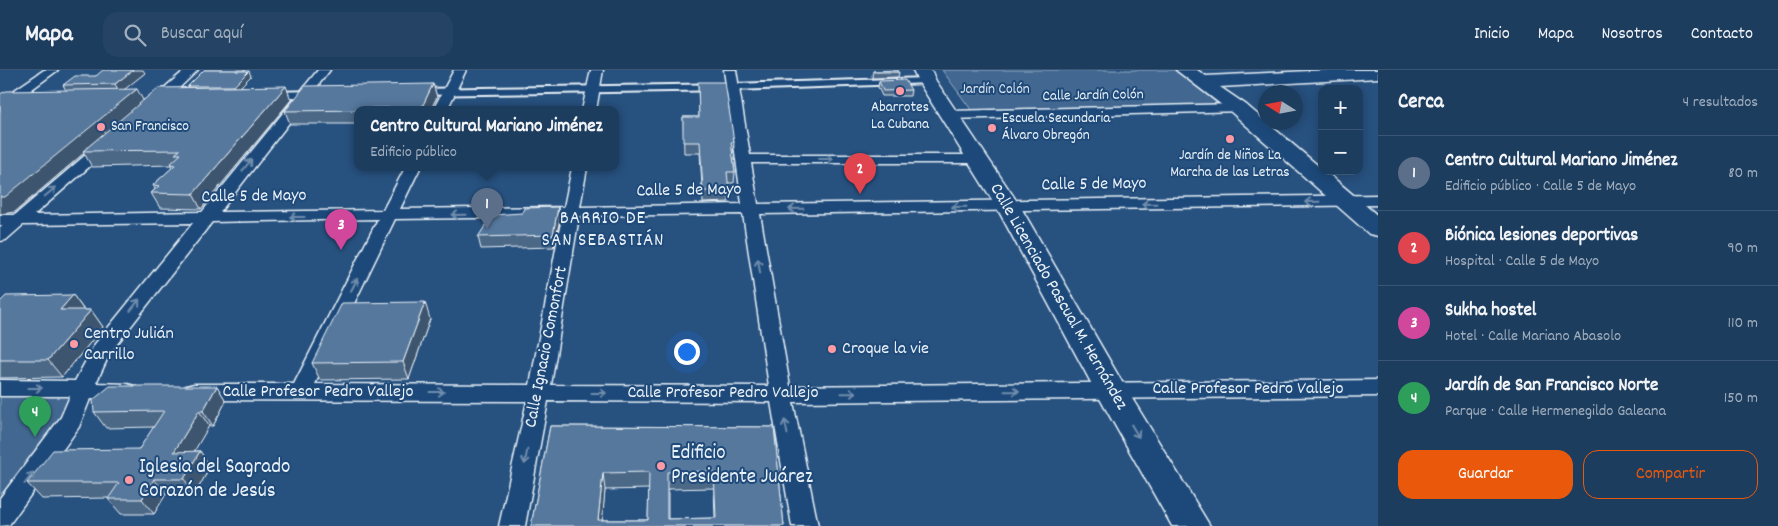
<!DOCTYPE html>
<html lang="es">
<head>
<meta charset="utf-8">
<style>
	:root { --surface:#1d3d5f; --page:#254465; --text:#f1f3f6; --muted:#a0aebd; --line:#3b5674; --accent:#ea580c }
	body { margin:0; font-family:Dekko,sans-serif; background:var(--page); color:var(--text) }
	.controls { position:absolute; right:15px; top:15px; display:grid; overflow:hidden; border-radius:10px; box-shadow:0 2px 12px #0003 }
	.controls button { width:45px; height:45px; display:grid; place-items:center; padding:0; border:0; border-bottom:1px solid var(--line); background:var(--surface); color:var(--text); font:25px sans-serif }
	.compass { position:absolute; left:1258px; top:15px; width:45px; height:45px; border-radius:50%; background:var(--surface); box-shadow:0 2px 12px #0003; rotate:281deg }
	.you { position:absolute; left:686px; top:281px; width:18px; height:18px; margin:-12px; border:4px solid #fff; border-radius:50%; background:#1a73e8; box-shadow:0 0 0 8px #1a73e833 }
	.badge { display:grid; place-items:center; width:32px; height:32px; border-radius:50%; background:var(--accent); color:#fff; font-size:16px; font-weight:700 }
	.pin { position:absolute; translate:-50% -41px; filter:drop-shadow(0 1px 2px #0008) }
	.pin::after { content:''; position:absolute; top:26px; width:18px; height:15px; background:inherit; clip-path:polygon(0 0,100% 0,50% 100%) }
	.popup { position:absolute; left:354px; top:36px; width:265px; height:65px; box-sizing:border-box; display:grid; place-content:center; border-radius:10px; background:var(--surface); filter:drop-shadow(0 1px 4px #0005); font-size:16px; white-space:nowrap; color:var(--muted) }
	.popup b { font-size:19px; color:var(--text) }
	.popup::after { content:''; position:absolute; left:50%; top:100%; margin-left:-10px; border:10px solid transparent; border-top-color:var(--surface) }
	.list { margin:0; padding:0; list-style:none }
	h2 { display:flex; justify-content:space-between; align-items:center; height:65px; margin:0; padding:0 20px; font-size:21px }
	h2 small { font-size:16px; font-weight:400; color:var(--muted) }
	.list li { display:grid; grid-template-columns:32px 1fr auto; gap:15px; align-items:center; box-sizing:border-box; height:75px; padding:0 20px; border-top:1px solid var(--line) }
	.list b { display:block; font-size:19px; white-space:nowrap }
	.list p { margin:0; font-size:16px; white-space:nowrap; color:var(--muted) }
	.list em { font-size:16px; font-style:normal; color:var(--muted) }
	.actions { display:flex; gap:10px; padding:15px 20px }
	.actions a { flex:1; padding:11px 0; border:1px solid var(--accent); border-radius:15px; text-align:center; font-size:18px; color:var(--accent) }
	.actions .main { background:var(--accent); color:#fff }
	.icon { flex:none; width:28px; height:28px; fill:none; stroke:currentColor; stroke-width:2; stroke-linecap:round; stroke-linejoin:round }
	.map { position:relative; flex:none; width:1378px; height:456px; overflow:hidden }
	header { display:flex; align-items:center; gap:30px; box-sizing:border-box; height:70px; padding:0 25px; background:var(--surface); border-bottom:1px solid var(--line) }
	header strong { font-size:24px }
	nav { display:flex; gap:28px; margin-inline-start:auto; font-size:18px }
	.search { width:350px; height:45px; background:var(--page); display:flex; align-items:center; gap:12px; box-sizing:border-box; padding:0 18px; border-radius:15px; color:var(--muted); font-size:19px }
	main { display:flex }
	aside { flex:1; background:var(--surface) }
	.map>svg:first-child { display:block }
	.green { fill:#436891; stroke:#96acc4 }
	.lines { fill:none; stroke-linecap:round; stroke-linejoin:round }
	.pedestrian-casing { stroke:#e8f1f8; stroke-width:4 }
	.minor-casing { stroke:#e8f1f8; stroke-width:3 }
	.primary-casing { stroke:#e8f1f8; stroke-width:3 }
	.pedestrian { fill:#1f4a7a; fill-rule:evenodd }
	.minor { fill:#1f4a7a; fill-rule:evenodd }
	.primary { fill:#1f4a7a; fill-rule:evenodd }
	.wall { fill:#4b6787; stroke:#e8f1f8; fill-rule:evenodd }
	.shaded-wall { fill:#3d546e; stroke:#e8f1f8 }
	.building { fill:#57789d; stroke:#e8f1f8; fill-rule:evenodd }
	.oneway { stroke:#6f8dac }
	.poi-dot { fill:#ff9aa2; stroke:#1f4a7a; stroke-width:2 }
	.labels { text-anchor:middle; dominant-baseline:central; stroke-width:4; stroke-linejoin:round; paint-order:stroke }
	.far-park-label { font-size:15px; fill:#d8e3ee; stroke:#1f4a7a }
	.far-street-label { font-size:15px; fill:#e8f1f8; stroke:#1f4a7a }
	.far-poi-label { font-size:15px; fill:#e8f1f8; stroke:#1f4a7a }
	.street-label { font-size:18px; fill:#e8f1f8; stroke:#1f4a7a }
	.poi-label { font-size:18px; fill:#e8f1f8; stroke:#1f4a7a; text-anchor:start }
	.neighbourhood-label { font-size:19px; letter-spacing:1px; fill:#e8f1f8; stroke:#1f4a7a }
	.near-poi-label { font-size:21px; fill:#e8f1f8; stroke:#1f4a7a; text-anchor:start }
</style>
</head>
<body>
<header>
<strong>Mapa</strong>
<div class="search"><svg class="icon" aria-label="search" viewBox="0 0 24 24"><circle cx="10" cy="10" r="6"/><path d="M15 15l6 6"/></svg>Buscar aquí</div>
<nav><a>Inicio</a><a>Mapa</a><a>Nosotros</a><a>Contacto</a></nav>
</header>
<main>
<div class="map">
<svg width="1378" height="456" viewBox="0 0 1378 456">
	<rect width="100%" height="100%" fill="#27517f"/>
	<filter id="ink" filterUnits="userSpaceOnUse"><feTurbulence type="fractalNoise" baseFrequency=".02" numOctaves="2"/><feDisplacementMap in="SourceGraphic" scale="10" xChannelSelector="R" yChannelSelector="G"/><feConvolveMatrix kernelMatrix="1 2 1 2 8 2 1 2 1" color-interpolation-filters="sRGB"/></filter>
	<g filter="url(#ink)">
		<path class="green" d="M 942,0 L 1175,0 L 1218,34 L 972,41 Z
			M 68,320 L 76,330 L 0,431 L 0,321 Z"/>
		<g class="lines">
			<defs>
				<path id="pedestrian" d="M 927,8 L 931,9 L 931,13 L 733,20 L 416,25 L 411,22 L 416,19 L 733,14 Z
					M 318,21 L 323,24 L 322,26 L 269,28 L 264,25 L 269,22 Z"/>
				<path id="minor" d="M 44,0 L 58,0 L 5,39 L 0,40 L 0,30 Z
					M 185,0 L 198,0 L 158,38 L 148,38 L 146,35 L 148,32 Z
					M 318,0 L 330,0 L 220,142 L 383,140 L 405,98 L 420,98 L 400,139 L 564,137 L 572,98 L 587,98 L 580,137 L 742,134 L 724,0 L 736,0 L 750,85 L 977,85 L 982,86 L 984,89 L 982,92 L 977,93 L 751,93 L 758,134 L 1378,125 L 1378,135 L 760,144 L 790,316 L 1378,310 L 1378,326 L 793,332 L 818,456 L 792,456 L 771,332 L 548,331 L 525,456 L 499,456 L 527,331 L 194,330 L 186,328 L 183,322 L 186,316 L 194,314 L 294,314 L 378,149 L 212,152 L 110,283 L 96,313 L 127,314 L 135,316 L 138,322 L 135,328 L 127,330 L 90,329 L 79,357 L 9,455 L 0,456 L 0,428 L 61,347 L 70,326 L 0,326 L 0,310 L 75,311 L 95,274 L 193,153 L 23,155 L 6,170 L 0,171 L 0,157 L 3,155 L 0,155 L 0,145 L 15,145 L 102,71 L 112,71 L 114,74 L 112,77 L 34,145 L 202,142 ZM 743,144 L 769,316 L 551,315 L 579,146 ZM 562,147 L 530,315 L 315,314 L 395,149 Z
					M 454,0 L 466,0 L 447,40 L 433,40 Z
					M 591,0 L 603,0 L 596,40 L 582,40 Z
					M 1238,34 L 1243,35 L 1245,38 L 1243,41 L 949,49 L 942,45 L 949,41 Z"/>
				<path id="primary" d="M 913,0 L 931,0 L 936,11 L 1020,136 L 1122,312 L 1210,456 L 1172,456 L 1095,320 L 996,136 L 918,11 Z
					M 1176,0 L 1197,0 L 1206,6 L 1329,0 L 1378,0 L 1378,8 L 1220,17 L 1245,34 L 1322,99 L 1322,101 L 1325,101 L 1378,146 L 1378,166 L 1369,164 L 1231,42 Z"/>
			</defs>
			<use href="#pedestrian" class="pedestrian-casing"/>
			<use href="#minor" class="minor-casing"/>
			<use href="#primary" class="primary-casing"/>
			<use href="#pedestrian" class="pedestrian"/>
			<use href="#minor" class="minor"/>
			<use href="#primary" class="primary"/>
		</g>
		<path class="wall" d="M 204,0 L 246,0 L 245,1 L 251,6 L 241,16 L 291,30 L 201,139 L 160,138 L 151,123 L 155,119 L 153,115 L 172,98 L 171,95 L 92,97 L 84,83 L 15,142 L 66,20 L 63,15 L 96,6 L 145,3 L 124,19 L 143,30 L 188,17 L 188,16 Z
			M 873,1 L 899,2 L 898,7 L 873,8 L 872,6 Z
			M 879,11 L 911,20 L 910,26 L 882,26 L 878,17 Z
			M 698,12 L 734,72 L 733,83 L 732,83 L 735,102 L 734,113 L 728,113 L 729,121 L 729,132 L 703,133 L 700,83 L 684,83 L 683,47 L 699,47 Z
			M 433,14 L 437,27 L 430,40 L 358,40 L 358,54 L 290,54 L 285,41 Z
			M 522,143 L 560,149 L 554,177 L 481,179 L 478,167 Z
			M 73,225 L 84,240 L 91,240 L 103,257 L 62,307 L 0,308 L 0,232 Z
			M 430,249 L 409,309 L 320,310 L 312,293 Z
			M 217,316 L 226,331 L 213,356 L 209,356 L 194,381 L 200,381 L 210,397 L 195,424 L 166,424 L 154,444 L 121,444 L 108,429 L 108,428 L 42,429 L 27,413 L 139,379 L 154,357 L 106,358 L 94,342 Z
			M 550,356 L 774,357 L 784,456 L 531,456 ZM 714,418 L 715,448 L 668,449 L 668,419 ZM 649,419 L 648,450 L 602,450 L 605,420 Z"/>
		<path class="shaded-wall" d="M 133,0 L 143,0 L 145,3 L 120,23 L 115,14 Z
			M 249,1 L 251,6 L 236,21 L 234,16 Z
			M 433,14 L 437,27 L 430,40 L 422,40 L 422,37 Z
			M 286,16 L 291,30 L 201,139 L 193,124 Z
			M 137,19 L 144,32 L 83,81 L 84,83 L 15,142 L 0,144 L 0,127 Z
			M 558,137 L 560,149 L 554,177 L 553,165 Z
			M 73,225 L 85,242 L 60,240 Z
			M 425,232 L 430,249 L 409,309 L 403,292 Z
			M 91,240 L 103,257 L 62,307 L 48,290 Z
			M 217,316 L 226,331 L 213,356 L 203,341 Z
			M 199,341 L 209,356 L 185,397 L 174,382 Z
			M 200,381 L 210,397 L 195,424 L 184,409 Z
			M 603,403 L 605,420 L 602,456 L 598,450 Z
			M 154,409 L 166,424 L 154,444 L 142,429 Z"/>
		<path class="building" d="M 103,0 L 133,0 L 115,14 L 63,15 L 75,6 L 96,6 Z
			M 204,0 L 236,0 L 236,1 L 249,1 L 234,16 L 188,16 Z
			M 898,0 L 899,2 L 874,2 L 873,1 Z
			M 905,10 L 911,20 L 883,21 L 879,11 Z
			M 698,12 L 725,12 L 734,72 L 731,72 L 735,102 L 727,102 L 729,121 L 703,121 L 700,72 L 683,72 L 683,47 L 699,47 Z
			M 433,14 L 422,37 L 371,38 L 369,40 L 285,41 L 305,16 Z
			M 286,16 L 193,124 L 151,123 L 159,116 L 153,115 L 175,95 L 170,94 L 181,84 L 175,84 L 180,80 L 83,81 L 158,18 Z
			M 137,19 L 5,127 L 0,127 L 0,24 L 6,21 Z
			M 558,137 L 553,165 L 478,167 L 492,145 L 522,143 L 524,138 Z
			M 73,225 L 60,240 L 91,240 L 48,290 L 0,290 L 0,232 L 6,226 Z
			M 425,232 L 403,292 L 312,293 L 342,233 Z
			M 110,316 L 217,316 L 203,341 L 199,341 L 174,382 L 200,381 L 184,409 L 154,409 L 142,429 L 108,429 L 119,413 L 27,413 L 53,380 L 139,379 L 164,341 L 94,342 L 93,330 Z
			M 550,356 L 774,357 L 784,456 L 531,456 ZM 714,401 L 716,448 L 667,449 L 667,402 ZM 649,402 L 648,450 L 598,450 L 603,403 Z"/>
		<defs><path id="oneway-shaft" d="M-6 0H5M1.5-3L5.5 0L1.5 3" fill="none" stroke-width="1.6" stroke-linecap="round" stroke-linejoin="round" transform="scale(1.25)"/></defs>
		<g class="oneway">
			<use href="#oneway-shaft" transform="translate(826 89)"/>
			<use href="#oneway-shaft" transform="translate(247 95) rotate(-51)"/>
			<use href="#oneway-shaft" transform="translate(50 122) rotate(-40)"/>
			<use href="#oneway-shaft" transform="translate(1312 132) rotate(179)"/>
			<use href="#oneway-shaft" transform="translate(1149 134) rotate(179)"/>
			<use href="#oneway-shaft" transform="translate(959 137) rotate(179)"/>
			<use href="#oneway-shaft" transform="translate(796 139) rotate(179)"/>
			<use href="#oneway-shaft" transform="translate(459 145) rotate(179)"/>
			<use href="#oneway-shaft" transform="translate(297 147) rotate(180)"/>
			<use href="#oneway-shaft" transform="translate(759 196) rotate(-99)"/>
			<use href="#oneway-shaft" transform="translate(354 215) rotate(-63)"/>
			<use href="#oneway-shaft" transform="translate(135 235) rotate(-52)"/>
			<use href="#oneway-shaft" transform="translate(35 318)"/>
			<use href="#oneway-shaft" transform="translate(1012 321) rotate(-1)"/>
			<use href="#oneway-shaft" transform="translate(437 322)"/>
			<use href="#oneway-shaft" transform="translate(599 323)"/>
			<use href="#oneway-shaft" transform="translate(849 323) rotate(-1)"/>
			<use href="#oneway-shaft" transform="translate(786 357) rotate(-101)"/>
			<use href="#oneway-shaft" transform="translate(1135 361) rotate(59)"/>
			<use href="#oneway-shaft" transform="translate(526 387) rotate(101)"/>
			<use href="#oneway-shaft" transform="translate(29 408) rotate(-53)"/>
		</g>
	</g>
	<g class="poi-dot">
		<circle cx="900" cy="21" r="5"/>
		<circle cx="101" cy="57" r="5"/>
		<circle cx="992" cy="58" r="5"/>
		<circle cx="1230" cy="69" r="5"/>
		<circle cx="74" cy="274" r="5"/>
		<circle cx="832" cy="279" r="5"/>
		<circle cx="661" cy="396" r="5"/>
		<circle cx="129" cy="410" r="5"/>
	</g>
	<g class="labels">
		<g class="far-park-label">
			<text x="995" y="20">Jardín Colón</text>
		</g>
		<g class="far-street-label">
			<text transform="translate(1093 26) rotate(-1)">Calle Jardín Colón</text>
		</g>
		<g class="far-poi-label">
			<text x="900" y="38">Abarrotes<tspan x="900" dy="17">La Cubana</tspan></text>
			<text x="1002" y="49" text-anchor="start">Escuela Secundaria<tspan x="1002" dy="17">Álvaro Obregón</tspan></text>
			<text x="111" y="57" text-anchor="start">San Francisco</text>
			<text x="1230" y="86">Jardín de Niños La<tspan x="1230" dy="17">Marcha de las Letras</tspan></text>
		</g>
		<g class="street-label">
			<text transform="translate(1094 115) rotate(-1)">Calle 5 de Mayo</text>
			<text transform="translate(689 121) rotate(-1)">Calle 5 de Mayo</text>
			<text transform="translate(254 127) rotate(-1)">Calle 5 de Mayo</text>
			<text transform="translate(1058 227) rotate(60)">Calle Licenciado Pascual M. Hernández</text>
			<text transform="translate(547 277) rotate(-79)">Calle Ignacio Comonfort</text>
			<text x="1248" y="319">Calle Profesor Pedro Vallejo</text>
			<text x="318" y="322">Calle Profesor Pedro Vallejo</text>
			<text x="723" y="323">Calle Profesor Pedro Vallejo</text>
		</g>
		<g class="poi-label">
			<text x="84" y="264">Centro Julián<tspan x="84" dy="21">Carrillo</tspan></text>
			<text x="842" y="279">Croque la vie</text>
		</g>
		<g class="neighbourhood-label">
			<text x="603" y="149">BARRIO DE<tspan x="603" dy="22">SAN SEBASTIÁN</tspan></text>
		</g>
		<g class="near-poi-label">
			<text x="671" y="384">Edificio<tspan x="671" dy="24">Presidente Juárez</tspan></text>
			<text x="139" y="398">Iglesia del Sagrado<tspan x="139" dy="24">Corazón de Jesús</tspan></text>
		</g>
	</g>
</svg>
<div class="controls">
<button>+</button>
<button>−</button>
</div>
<svg class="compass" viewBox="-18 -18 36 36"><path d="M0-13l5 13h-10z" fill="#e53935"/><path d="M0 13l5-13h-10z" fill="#a0aebd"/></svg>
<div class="you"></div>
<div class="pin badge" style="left:487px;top:159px;background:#5c6f8a">1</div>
<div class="popup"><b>Centro Cultural Mariano Jiménez</b>Edificio público</div>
<div class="pin badge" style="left:860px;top:124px;background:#e0444e">2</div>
<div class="pin badge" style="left:341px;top:180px;background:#d1479c">3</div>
<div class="pin badge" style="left:35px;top:367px;background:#2e9e5b">4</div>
</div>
<aside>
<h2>Cerca<small>4 resultados</small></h2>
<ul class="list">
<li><span class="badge" style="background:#5c6f8a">1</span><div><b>Centro Cultural Mariano Jiménez</b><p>Edificio público · Calle 5 de Mayo</p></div><em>80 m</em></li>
<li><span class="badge" style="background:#e0444e">2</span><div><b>Biónica lesiones deportivas</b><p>Hospital · Calle 5 de Mayo</p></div><em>90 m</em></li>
<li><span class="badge" style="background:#d1479c">3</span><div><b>Sukha hostel</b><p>Hotel · Calle Mariano Abasolo</p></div><em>110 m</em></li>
<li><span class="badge" style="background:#2e9e5b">4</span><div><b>Jardín de San Francisco Norte</b><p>Parque · Calle Hermenegildo Galeana</p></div><em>150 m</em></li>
</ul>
<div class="actions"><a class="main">Guardar</a><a>Compartir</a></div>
</aside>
</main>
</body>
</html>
